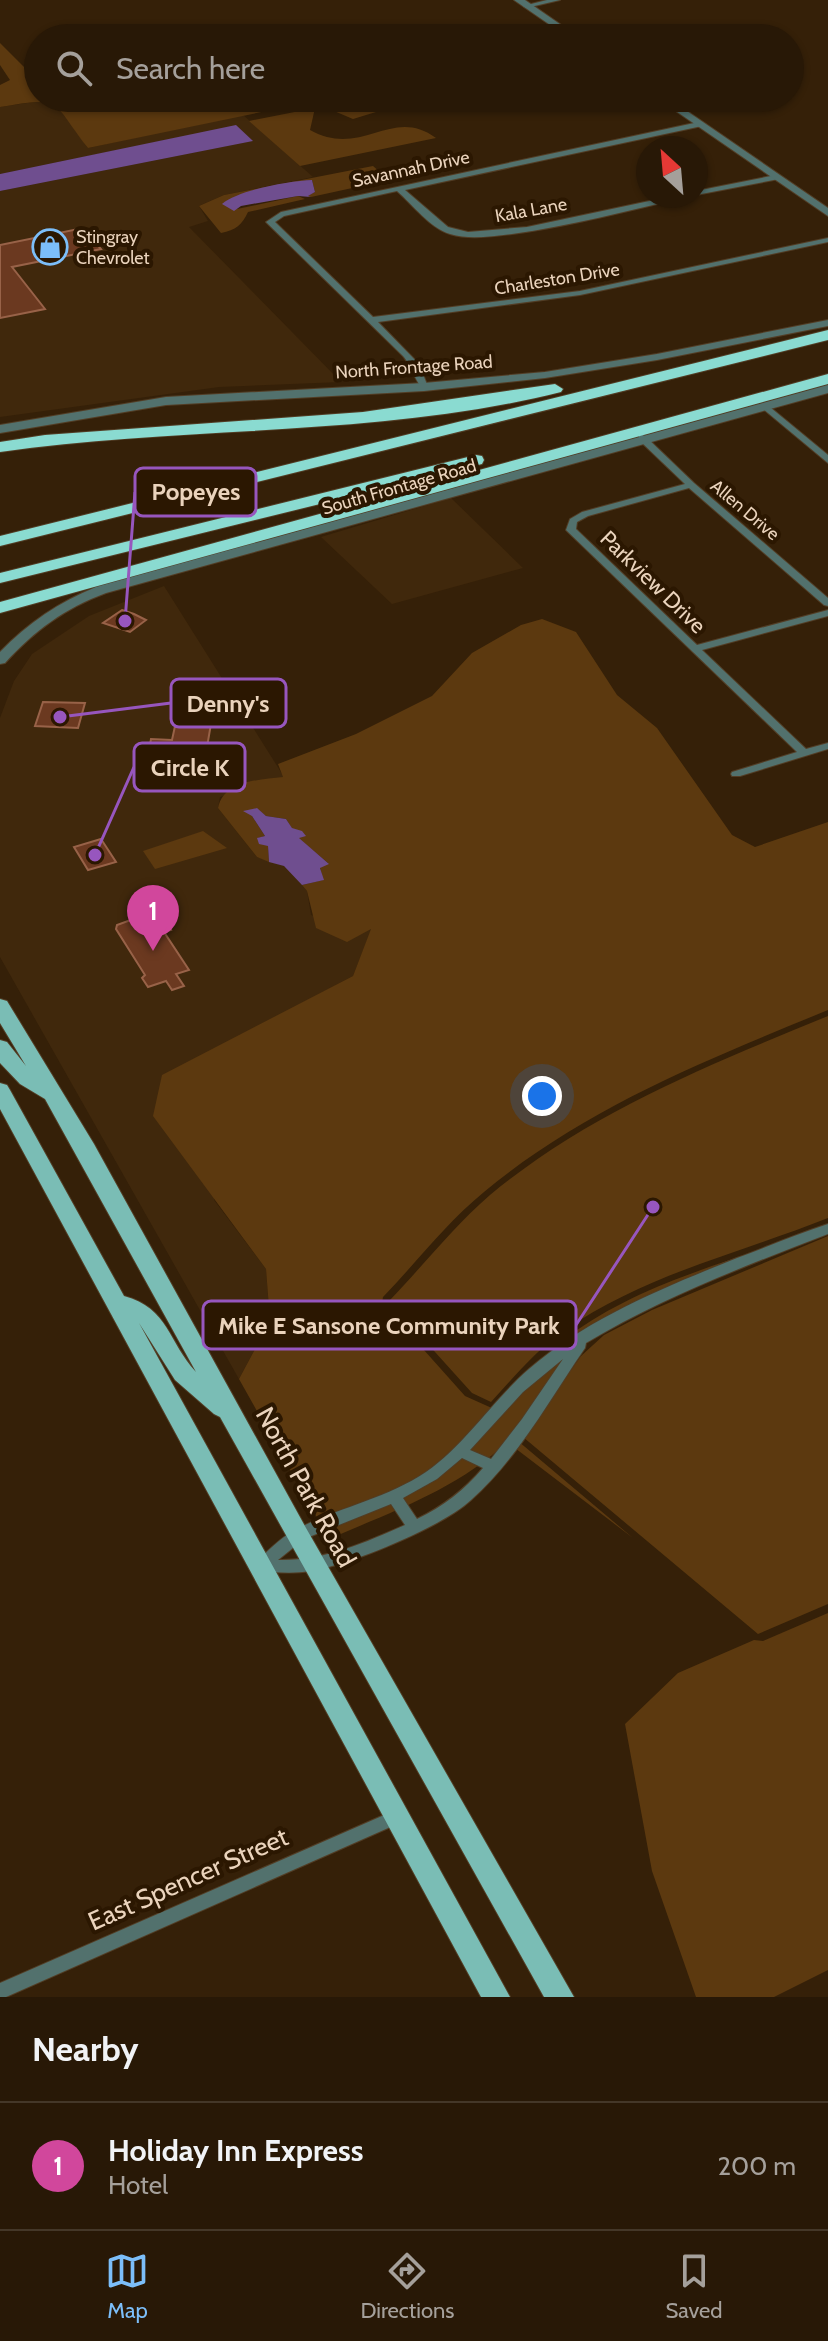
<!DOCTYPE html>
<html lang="en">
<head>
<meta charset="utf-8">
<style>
	:root { --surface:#281806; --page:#302110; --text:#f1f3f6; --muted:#a5a09b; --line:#443728; --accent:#7cbef9 }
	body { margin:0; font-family:Cabin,sans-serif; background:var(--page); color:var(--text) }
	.compass { position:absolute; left:636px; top:136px; width:72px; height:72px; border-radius:50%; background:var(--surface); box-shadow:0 2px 6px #0004; rotate:334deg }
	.you { position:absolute; left:542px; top:1096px; width:28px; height:28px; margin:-20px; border:6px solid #fff; border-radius:50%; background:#1a73e8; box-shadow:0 0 0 12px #1a73e833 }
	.badge { display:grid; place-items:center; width:52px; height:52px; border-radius:50%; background:var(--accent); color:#fff; font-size:26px; font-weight:700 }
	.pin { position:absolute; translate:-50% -66px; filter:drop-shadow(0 2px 4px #0008) }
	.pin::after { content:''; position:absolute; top:42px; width:28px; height:24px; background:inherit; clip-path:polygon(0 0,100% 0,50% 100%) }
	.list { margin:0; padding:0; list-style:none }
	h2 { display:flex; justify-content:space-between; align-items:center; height:104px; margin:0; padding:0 32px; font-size:34px }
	h2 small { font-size:26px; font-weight:400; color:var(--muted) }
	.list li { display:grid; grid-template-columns:52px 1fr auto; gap:24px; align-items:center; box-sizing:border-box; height:128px; padding:0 32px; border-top:2px solid var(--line) }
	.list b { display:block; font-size:30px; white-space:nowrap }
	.list p { margin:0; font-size:26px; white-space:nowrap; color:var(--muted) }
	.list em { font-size:26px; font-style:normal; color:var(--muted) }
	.icon { flex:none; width:44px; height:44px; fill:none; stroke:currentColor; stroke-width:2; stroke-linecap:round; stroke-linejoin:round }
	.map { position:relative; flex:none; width:828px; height:1997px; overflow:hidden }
	.search { position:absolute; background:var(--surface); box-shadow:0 2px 6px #0004; left:24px; right:24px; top:24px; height:88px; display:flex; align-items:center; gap:20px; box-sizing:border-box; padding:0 28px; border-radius:44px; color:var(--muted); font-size:30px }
	.sheet { height:232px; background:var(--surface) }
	nav { display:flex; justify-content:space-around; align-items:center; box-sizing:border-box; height:112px; border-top:2px solid var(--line); background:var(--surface); font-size:22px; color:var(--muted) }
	nav a { display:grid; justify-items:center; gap:4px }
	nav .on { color:var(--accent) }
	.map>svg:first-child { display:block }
	.built { fill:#40280c }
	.green { fill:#5c390f }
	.water { fill:#6f4e8f }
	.building { fill:#6b3920; stroke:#986248; stroke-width:2 }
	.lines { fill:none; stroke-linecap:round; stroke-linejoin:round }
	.minor-casing { stroke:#523d25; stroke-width:2 }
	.tertiary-casing { stroke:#523d25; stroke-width:2 }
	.primary-casing { stroke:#523d25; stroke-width:2 }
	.motorway-casing { stroke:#523d25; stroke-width:2 }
	.minor { fill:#52716d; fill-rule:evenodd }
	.tertiary { fill:#52716d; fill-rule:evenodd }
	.primary { fill:#7abdb5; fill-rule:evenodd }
	.motorway { fill:#8adbd1; fill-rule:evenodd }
	.labels { text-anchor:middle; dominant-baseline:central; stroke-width:8; stroke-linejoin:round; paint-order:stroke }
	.far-street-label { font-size:18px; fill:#ead3bc; stroke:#2b1701 }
	.far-poi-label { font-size:18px; fill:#ead3bc; stroke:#2b1701; text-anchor:start }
	.street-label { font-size:22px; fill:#ead3bc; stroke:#2b1701 }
	.near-street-label { font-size:26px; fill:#ead3bc; stroke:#2b1701 }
	.leader { fill:none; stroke:#9756be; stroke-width:3 }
	.callout-dot { fill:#9756be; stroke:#2b1701; stroke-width:3 }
	.callout { fill:#2b1701; stroke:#9756be; stroke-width:3 }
	.callout-label { font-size:24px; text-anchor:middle; font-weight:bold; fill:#ead3bc }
</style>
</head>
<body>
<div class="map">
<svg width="828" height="1997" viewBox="0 0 828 1997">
	<rect width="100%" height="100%" fill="#352008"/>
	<path class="built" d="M 47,100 L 57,104 L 88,148 L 242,114 L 313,177 L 224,195 L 199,206 L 208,221 L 189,227 L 341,382 L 219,387 L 0,417 L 0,191 L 252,141 L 235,126 L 0,174 L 0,107 Z
		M 451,498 L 523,568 L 392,604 L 321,537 Z
		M 164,586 L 284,777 L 220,797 L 218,808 L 257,857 L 284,866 L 296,877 L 307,891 L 311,915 L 372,928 L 353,976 L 282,1014 L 214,1200 L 266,1269 L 270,1321 L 239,1379 L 0,957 L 0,718 L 14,681 L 32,654 L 89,616 Z"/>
	<path class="green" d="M 0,43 L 38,81 L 38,98 L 329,98 L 88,148 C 50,100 65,96 0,107 L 0,85 L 10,80 L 0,65 Z
		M 365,98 L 422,98 L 353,119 L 334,111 Z
		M 315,108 L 310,130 C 362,159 392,105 436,138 L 300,166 L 249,121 Z
		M 373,166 L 389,180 L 311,197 L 307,196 L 315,192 L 312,180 L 302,181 L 230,199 L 237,209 L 298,196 L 305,199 L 248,212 C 242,225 236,230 221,233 L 199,206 L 224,195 Z
		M 542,619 L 576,632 L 617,695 L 657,728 L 732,835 L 755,847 L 828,822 L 828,1010 C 707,1060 586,1107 484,1192 C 447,1222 416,1263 383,1297 L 382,1303 L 465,1396 L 494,1409 C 522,1389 541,1357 569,1336 C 637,1285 725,1263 804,1235 L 599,1330 L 575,1352 L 518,1441 L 633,1538 L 507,1442 C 458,1489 391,1512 329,1539 L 239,1379 L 270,1321 L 266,1269 L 153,1116 L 162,1075 L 353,976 L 371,929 L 347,942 L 316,928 L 307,891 L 302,885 L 323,880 L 320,867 L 328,863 L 298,838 L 286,819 L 266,816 L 256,808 L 252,816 L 265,836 L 258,838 L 268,845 L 269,862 L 257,857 L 218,808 C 224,780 259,780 283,777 L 278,764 L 356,734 L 432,696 L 472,653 L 521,625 Z
		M 203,831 L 227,848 L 155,869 L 143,851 Z
		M 828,1016 L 828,1218 C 740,1253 644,1275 565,1330 C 537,1349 514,1377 491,1402 L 472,1393 L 389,1301 C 422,1267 454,1226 490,1195 C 590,1112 709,1065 828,1016 Z
		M 828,1236 L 828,1604 L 758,1634 L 523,1437 L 581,1356 L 604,1335 L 652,1310 Z
		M 828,1613 L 828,1970 L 774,1997 L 696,1997 L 652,1871 L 625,1724 L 678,1673 L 754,1640 L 763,1641 Z"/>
	<path class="water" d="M 236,125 L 253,141 L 0,191 L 0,174 Z
		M 312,180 L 315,192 L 308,196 L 311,197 L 298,196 L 241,206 L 234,211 L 222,204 C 238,190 289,181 312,180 Z
		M 257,808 L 266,816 L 286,819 L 292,828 L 302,831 L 306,836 L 299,838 L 329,864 L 320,868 L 324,880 L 302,885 L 284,866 L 269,862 L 268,846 L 259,844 L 257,838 L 265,836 L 252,816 L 243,811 Z"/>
	<path class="building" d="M 83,228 L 101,249 L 12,267 L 45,309 L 0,318 L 0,245 Z
		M 122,610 L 134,614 L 146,620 L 130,632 L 103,623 Z
		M 43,702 L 85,703 L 78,728 L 35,726 Z
		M 177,717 L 212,718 L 202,776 L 165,775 L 170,751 L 149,750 L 151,739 L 172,740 Z
		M 101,839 L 116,862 L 88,870 L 74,847 Z
		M 158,910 L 171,930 L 164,932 L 189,970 L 176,974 L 184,986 L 172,990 L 166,981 L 148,987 L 142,978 L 145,975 L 116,929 L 117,925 Z"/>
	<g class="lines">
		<defs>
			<path id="minor" d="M 547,0 L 560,0 L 526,8 L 523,6 Z
				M 699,122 L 703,124 L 702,126 L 405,190 L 448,227 L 468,232 L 527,227 L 673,196 L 687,196 L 683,198 C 626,211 570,226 512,234 C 492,236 470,240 450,234 C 430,228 413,205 397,191 L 284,216 L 275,222 L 373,317 L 580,291 L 828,238 L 828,242 L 580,295 L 378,322 L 419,364 L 428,387 L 424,390 C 417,385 411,365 403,356 L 266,222 L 281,212 Z
				M 776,175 L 780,177 L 779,179 L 696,195 L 696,191 Z
				M 765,403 L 828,455 L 828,463 L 762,408 L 762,404 Z
				M 642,435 L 645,436 L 694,483 L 828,598 L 828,606 L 824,605 L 689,488 L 588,516 L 577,522 L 576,529 L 697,645 L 828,610 L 828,616 L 702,650 L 806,749 L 828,743 L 828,749 L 740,776 L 732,776 L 731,774 L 732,772 L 797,752 L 566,530 L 570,519 L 582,512 L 685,484 L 639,440 L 639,436 Z
				M 828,1224 L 828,1234 C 745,1266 663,1297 586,1343 L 585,1348 C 550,1399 518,1458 471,1500 C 442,1527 350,1565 310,1571 C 294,1574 277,1572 261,1572 L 256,1570 L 254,1566 L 256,1562 C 268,1551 279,1539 293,1531 C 336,1508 386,1499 426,1472 C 466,1444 492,1401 529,1369 C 588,1318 665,1287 737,1258 C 767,1247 797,1234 828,1224 ZM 563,1359 L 522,1419 L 491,1459 L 470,1450 L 523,1392 ZM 462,1458 L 483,1468 C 464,1490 444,1506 417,1519 L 403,1498 L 437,1479 ZM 391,1504 L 405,1525 C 364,1543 324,1561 278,1560 L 304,1539 Z
				M 398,1809 L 404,1811 L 406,1816 L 404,1821 L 6,1997 L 0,1997 L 0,1983 Z"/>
			<path id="tertiary" d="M 514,0 L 525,0 L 580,38 L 569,38 Z
				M 657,98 L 668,98 L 828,208 L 828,216 Z
				M 828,320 L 828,326 L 657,360 L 545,378 L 424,391 L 166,405 L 0,433 L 0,425 L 166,397 L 424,383 L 545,372 L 657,354 Z
				M 828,385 L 828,393 L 106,593 C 65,608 34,631 5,663 L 0,664 L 0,652 C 28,623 59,602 96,587 Z"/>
			<path id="primary" d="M 0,999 L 7,1001 L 94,1144 L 306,1528 L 574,1997 L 544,1997 L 220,1417 L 214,1414 L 175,1380 L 139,1323 L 510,1997 L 481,1997 L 0,1109 L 0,1083 L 7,1085 L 10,1090 L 124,1296 C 169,1308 168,1342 196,1372 L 45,1099 L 20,1084 L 0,1063 L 0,1040 L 7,1042 L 26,1066 L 0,1023 Z"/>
			<path id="motorway" d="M 828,330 L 828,340 L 0,546 L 0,536 Z
				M 828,374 L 828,384 L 0,613 L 0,602 Z
				M 555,384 L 563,389 L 561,392 C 378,438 186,425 0,452 L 0,442 L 45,435 L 363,412 Z
				M 476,455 L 482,456 L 484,460 L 482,464 L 0,583 L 0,573 Z"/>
		</defs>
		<use href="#minor" class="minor-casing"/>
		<use href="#tertiary" class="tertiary-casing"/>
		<use href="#primary" class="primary-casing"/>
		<use href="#motorway" class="motorway-casing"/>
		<use href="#minor" class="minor"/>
		<use href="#tertiary" class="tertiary"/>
		<use href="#primary" class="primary"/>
		<use href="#motorway" class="motorway"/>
	</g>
	<defs>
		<symbol id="shop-ring" viewBox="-11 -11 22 22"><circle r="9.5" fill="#2b1701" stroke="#7cbef9" stroke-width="1.5"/><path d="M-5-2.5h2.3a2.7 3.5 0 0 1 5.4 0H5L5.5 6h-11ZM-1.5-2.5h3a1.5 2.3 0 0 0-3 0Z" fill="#7cbef9"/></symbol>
	</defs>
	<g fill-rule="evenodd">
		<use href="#shop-ring" x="30" y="227" width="40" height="40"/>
	</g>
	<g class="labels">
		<g class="far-street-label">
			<text transform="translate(411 169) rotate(-12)">Savannah Drive</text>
			<text transform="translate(531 210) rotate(-10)">Kala Lane</text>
			<text transform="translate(557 279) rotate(-9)">Charleston Drive</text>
			<text transform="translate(414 367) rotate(-4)">North Frontage Road</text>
			<text transform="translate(399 487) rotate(-16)">South Frontage Road</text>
			<text transform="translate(745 510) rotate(40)">Allen Drive</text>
		</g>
		<g class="far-poi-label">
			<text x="76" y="237">Stingray<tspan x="76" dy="21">Chevrolet</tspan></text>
		</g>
		<g class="street-label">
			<text transform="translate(653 582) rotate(44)">Parkview Drive</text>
		</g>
		<g class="near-street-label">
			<text transform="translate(306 1487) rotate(61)">North Park Road</text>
			<text transform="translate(188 1879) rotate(-24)">East Spencer Street</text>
		</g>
	</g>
	<path class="leader" d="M125 621L135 492M60 717L171 703M95 855L134 767M653 1207L576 1325"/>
	<g class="callout-dot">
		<circle cx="125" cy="621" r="8"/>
		<circle cx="60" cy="717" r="8"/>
		<circle cx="95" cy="855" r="8"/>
		<circle cx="653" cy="1207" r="8"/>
	</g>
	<g class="callout">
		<rect x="135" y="468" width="121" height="48" rx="8"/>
		<rect x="171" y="679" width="115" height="48" rx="8"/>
		<rect x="134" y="743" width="111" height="48" rx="8"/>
		<rect x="203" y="1301" width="373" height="48" rx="8"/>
	</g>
	<g class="callout-label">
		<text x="196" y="500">Popeyes</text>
		<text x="228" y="712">Denny's</text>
		<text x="190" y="776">Circle K</text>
		<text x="389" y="1334">Mike E Sansone Community Park</text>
	</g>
</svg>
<svg class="compass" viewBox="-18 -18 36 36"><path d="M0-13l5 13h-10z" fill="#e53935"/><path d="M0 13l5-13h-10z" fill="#a5a09b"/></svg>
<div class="you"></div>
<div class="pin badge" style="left:153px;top:951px;background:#d1479c">1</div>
<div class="search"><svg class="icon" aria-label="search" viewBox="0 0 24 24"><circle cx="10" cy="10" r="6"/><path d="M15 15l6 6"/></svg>Search here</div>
</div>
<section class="sheet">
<h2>Nearby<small></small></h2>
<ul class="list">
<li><span class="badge" style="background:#d1479c">1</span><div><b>Holiday Inn Express</b><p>Hotel</p></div><em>200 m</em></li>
</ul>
</section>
<nav>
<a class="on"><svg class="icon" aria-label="map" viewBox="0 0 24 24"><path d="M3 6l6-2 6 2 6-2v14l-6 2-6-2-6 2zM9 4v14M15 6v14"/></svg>Map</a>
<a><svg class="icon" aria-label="directions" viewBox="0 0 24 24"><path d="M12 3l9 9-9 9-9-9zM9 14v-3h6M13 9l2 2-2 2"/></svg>Directions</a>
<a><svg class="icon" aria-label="saved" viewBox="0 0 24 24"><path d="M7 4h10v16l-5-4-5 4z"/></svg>Saved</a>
</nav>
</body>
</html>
